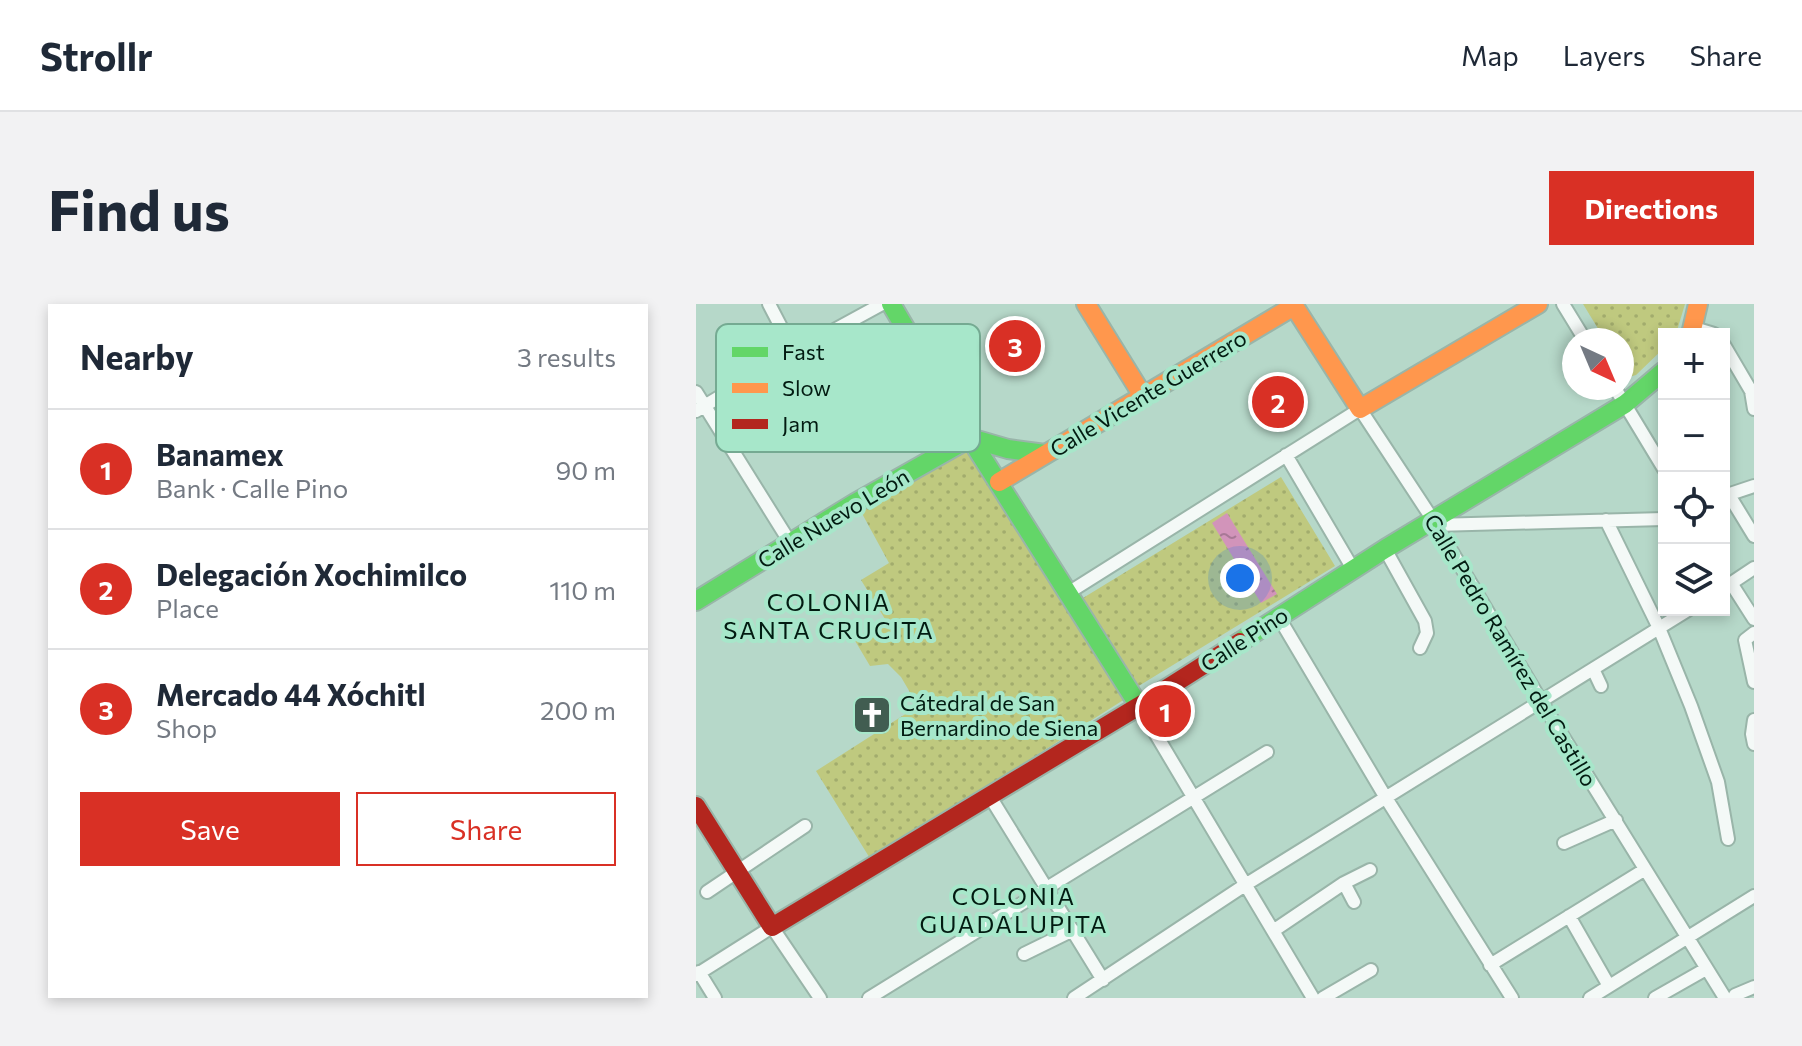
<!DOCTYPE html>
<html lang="en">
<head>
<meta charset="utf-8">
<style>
	:root { --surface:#fff; --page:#f2f2f3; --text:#1f2937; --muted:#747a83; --line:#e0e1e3; --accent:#d93025 }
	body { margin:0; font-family:Commissioner,sans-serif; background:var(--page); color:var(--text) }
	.controls { position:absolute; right:24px; top:24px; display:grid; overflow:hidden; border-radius:0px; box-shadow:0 4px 12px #0003 }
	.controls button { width:72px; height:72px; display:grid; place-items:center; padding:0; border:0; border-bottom:2px solid var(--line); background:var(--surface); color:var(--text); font:40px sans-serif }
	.compass { position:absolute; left:866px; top:24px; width:72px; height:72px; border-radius:50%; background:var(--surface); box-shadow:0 4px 12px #0003; rotate:136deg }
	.you { position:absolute; left:544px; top:274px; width:28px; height:28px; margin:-20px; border:6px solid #fff; border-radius:50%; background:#1a73e8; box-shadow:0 0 0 12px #1a73e833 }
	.badge { display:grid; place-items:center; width:52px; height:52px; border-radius:50%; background:var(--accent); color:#fff; font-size:26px; font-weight:700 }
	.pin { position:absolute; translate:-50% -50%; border:4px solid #fff; box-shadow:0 2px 8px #0006 }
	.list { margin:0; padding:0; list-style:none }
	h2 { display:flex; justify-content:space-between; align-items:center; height:104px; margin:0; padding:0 32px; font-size:34px }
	h2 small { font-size:26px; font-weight:400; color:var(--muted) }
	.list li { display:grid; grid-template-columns:52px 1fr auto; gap:24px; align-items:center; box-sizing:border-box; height:120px; padding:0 32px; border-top:2px solid var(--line) }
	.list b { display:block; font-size:30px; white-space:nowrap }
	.list p { margin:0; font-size:26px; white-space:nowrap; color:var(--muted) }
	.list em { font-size:26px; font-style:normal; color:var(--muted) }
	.actions { display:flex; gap:16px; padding:24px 32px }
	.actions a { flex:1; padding:18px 0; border:2px solid var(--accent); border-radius:0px; text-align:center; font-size:28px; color:var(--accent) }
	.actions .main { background:var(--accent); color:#fff }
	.icon { flex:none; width:44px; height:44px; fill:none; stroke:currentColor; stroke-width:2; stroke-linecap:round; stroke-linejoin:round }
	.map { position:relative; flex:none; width:1058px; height:694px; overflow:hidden; border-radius:0px }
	header { display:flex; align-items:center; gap:48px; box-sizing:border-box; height:112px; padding:0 40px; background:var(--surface); border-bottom:2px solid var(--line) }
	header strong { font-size:38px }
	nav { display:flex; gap:44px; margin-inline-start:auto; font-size:28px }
	.intro { display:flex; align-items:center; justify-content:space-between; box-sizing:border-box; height:192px; padding:0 48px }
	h1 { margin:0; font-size:56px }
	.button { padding:20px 36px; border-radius:0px; background:var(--accent); color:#fff; font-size:28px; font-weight:700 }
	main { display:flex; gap:48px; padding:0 48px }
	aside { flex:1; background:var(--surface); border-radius:0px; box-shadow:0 4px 12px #0003 }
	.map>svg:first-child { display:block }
	.park { fill:url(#park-dots) }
	.water { fill:url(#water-ripples) }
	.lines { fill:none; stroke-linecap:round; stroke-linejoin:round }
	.street-casing { stroke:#99b5a9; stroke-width:16 }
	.fast-casing { stroke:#99b5a9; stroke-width:22 }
	.slow-casing { stroke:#99b5a9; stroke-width:22 }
	.jam-casing { stroke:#99b5a9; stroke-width:22 }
	.street { stroke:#f4f9f7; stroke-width:12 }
	.fast { stroke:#63d668; stroke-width:18 }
	.slow { stroke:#ff974d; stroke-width:18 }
	.jam { stroke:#b3261e; stroke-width:18 }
	.labels { text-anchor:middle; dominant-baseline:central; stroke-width:8; stroke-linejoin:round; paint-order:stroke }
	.street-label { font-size:22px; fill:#021b11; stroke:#a7e7ca }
	.poi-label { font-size:22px; fill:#021b11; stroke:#a7e7ca; text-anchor:start }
	.neighbourhood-label { font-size:24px; letter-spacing:2px; fill:#021b11; stroke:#a7e7ca }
	.key { fill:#a7e7ca; stroke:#75aa92; stroke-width:2 }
	.key-label { font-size:22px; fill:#021b11 }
</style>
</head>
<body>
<header>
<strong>Strollr</strong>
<nav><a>Map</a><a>Layers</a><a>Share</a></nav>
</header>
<div class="intro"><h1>Find us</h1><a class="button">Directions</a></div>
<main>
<aside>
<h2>Nearby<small>3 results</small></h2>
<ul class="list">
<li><span class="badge">1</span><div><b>Banamex</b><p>Bank · Calle Pino</p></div><em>90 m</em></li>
<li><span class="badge">2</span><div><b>Delegación Xochimilco</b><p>Place</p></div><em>110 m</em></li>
<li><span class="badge">3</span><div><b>Mercado 44 Xóchitl</b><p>Shop</p></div><em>200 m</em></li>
</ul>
<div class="actions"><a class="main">Save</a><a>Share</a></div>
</aside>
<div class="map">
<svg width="1058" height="694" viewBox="0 0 1058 694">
	<defs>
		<pattern id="park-dots" width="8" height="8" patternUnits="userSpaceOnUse" patternTransform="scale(2)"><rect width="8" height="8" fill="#bfc97f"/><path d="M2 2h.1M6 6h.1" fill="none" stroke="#a2ac6d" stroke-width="1.8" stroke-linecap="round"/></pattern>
		<pattern id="water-ripples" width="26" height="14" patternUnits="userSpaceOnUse" patternTransform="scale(2)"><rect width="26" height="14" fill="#d294ba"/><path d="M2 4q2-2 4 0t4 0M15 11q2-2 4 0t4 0" fill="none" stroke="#a87896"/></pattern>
	</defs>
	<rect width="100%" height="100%" fill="#b6d8c9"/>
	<path class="park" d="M 887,0 L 989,0 L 980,30 L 968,30 L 968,44 L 940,71 L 933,73 L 926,64 L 926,36 L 909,36 Z
		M 273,139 L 429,395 L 175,556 L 120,467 L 222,402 L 205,373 L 192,360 L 174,362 L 158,335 L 189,315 L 165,276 L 193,259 L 163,204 Z
		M 585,173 L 639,262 L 441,383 L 387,294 Z"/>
	<path class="water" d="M 531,209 L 581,290 L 565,299 L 516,219 Z"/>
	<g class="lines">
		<defs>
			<path id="street" d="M 73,0 L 98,48
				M 867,0 L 889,36
				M 998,24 L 1018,30
				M 1028,41 L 1055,87 L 1058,105
				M 919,84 L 968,165
				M 0,88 L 95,240
				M 0,107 L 98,48 L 186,0
				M 590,151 L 657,265
				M 1033,191 L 1058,232
				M 1028,192 L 1058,182
				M 910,216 L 963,324 L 995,402 L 1022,478 L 1032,535
				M 739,221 L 968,215
				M 689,245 L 729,317 L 731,329 L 724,344
				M 1035,279 L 1058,315
				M 1031,282 L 1058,264
				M 372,289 L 664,105 L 737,216 L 845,397 L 1029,694
				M 582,312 L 690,494 L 816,694
				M 1058,329 L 1049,336 L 1058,378
				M 897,365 L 905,382
				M 443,402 L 617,694
				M 1058,416 L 1056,430 L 1058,440
				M 293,491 L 407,676
				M 868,539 L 920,516
				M 648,579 L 658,598
				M 11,588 L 109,522
				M 873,612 L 913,682
				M 577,627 L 648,579 L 674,566
				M 328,650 L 377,626
				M 794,661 L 948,566
				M 3,668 L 19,694
				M 0,671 L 76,623 L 124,694
				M 1039,691 L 1058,683
				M 173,694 L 571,448
				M 378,694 L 549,581 L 992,306
				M 627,694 L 675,666
				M 894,694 L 1058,592
				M 959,694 L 1010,665"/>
			<path id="fast" d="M 195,0 L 274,134 L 443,402
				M 0,297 L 159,199 L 274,134 L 312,145 L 349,150
				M 544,338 L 689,245 L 929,100 L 968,67"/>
			<path id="slow" d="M 390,0 L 447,92
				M 995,30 L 1002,0
				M 303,178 L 598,2 L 664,105 L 842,0"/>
			<path id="jam" d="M 0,502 L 76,623 L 443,402 L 544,338"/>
		</defs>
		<use href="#street" class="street-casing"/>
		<use href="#fast" class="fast-casing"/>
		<use href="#slow" class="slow-casing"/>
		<use href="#jam" class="jam-casing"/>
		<use href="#street" class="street"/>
		<use href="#fast" class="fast"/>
		<use href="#slow" class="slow"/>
		<use href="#jam" class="jam"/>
	</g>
	<defs>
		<symbol id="church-square" viewBox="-11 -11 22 22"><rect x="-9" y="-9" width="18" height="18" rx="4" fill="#415d51" stroke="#a7e7ca"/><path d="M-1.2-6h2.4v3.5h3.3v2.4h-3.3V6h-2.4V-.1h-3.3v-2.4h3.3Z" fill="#fff"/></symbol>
	</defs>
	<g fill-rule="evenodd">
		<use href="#church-square" x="154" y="389" width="44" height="44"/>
	</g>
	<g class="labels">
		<g class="street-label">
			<text transform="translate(452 89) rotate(-31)">Calle Vicente Guerrero</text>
			<text transform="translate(137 214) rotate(-31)">Calle Nuevo León</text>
			<text transform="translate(548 335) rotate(-33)">Calle Pino</text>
			<text transform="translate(815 346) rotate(59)">Calle Pedro Ramírez del Castillo</text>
		</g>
		<g class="poi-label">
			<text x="204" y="398">Cátedral de San<tspan x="204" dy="25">Bernardino de Siena</tspan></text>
		</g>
		<g class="neighbourhood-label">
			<text x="133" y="297">COLONIA<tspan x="133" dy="28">SANTA CRUCITA</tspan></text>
			<text x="318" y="591">COLONIA<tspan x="318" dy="28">GUADALUPITA</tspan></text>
		</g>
	</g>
	<rect x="20" y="20" width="264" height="128" rx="12" class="key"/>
	<rect x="36" y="43" width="36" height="10" fill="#63d668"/>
	<rect x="36" y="79" width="36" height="10" fill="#ff974d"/>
	<rect x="36" y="115" width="36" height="10" fill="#b3261e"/>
	<g class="key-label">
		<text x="86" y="56">Fast</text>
		<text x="86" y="92">Slow</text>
		<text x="86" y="128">Jam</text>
	</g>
</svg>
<div class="controls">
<button>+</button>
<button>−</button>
<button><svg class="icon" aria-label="locate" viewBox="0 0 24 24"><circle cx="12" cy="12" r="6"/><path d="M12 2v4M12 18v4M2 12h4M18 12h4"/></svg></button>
<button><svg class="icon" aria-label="layers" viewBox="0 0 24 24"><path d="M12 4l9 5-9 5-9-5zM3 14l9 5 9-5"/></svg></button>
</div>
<svg class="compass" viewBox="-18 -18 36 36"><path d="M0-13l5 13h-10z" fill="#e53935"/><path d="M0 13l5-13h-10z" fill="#747a83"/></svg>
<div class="you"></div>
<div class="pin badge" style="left:469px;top:407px">1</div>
<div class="pin badge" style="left:582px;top:98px">2</div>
<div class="pin badge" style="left:319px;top:42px">3</div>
</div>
</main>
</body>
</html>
